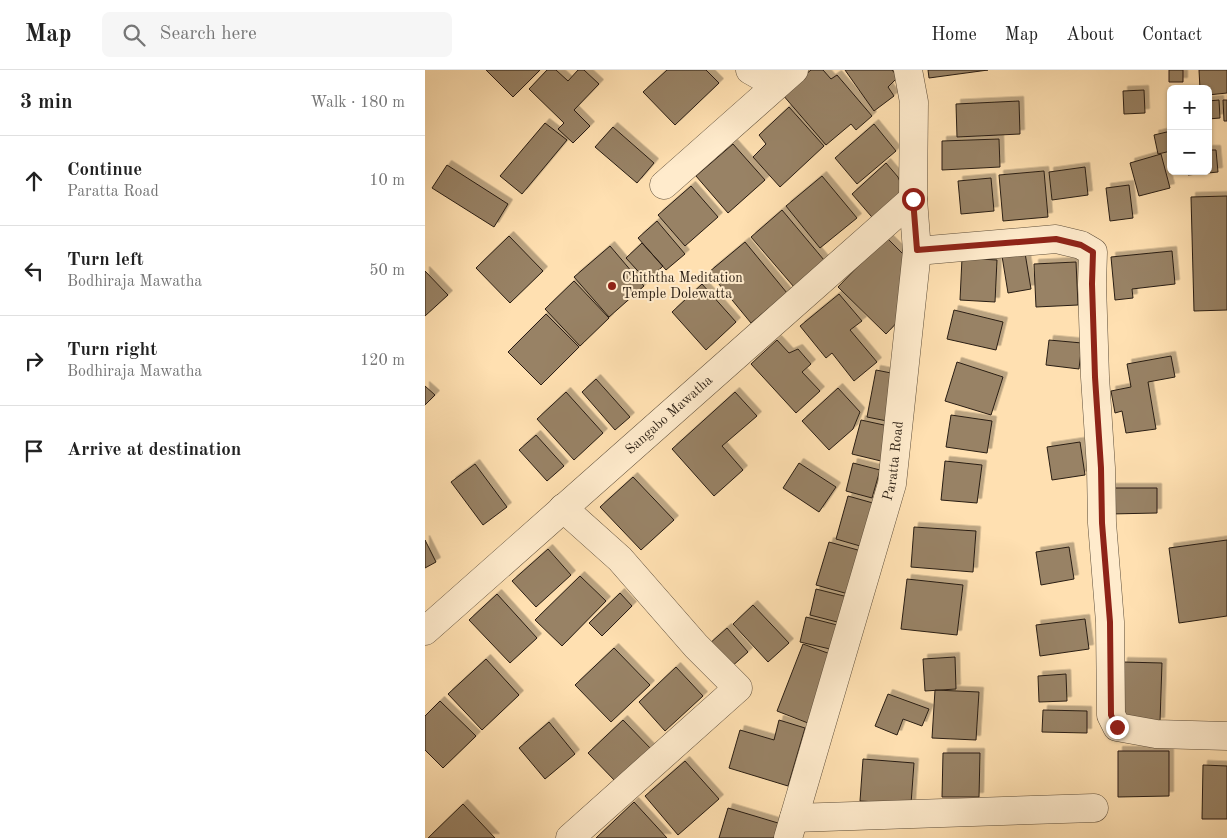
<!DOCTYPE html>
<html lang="en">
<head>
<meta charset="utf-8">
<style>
	:root { --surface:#fff; --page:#f6f6f6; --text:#222; --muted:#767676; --line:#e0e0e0 }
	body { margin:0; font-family:"Old Standard TT",serif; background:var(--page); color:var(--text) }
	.controls { position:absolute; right:15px; top:15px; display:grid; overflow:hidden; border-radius:8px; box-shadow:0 1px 4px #0004 }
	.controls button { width:45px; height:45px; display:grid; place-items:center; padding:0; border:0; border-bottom:1px solid var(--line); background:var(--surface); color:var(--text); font:25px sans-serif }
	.stop { position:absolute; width:15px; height:15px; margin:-11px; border:4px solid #8f2418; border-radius:50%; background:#fff }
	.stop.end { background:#8f2418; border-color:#fff; box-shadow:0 1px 5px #0008 }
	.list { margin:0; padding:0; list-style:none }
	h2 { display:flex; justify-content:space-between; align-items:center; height:65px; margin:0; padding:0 20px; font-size:21px }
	h2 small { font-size:16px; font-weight:400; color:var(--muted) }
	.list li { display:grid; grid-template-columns:32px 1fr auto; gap:15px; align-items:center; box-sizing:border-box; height:90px; padding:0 20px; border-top:1px solid var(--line) }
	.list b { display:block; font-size:19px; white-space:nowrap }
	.list p { margin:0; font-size:16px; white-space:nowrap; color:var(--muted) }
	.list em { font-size:16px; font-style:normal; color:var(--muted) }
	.icon { flex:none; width:28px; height:28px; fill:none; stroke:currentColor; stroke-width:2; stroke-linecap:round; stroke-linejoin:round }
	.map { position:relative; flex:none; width:802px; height:768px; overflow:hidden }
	header { display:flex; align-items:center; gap:30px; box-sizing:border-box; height:70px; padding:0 25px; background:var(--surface); border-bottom:1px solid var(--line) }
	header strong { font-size:24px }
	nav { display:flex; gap:28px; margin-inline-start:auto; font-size:18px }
	.search { width:350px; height:45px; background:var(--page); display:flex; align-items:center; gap:12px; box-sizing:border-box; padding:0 18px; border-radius:8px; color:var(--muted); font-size:19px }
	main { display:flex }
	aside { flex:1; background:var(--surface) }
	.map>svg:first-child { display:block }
	.building { fill:#988265; stroke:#291d12; filter:url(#shadow) }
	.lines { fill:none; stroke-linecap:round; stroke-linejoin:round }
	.street-casing { stroke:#5e4e3a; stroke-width:29 }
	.street { stroke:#ffebcc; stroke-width:28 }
	.route { stroke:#8f2418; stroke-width:6 }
	.poi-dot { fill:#8f2418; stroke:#ffebcc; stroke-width:2 }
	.labels { text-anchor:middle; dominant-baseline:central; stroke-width:4; stroke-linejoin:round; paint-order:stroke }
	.poi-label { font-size:14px; fill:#291d12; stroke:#ffebcc; text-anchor:start }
	.street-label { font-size:14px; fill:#291d12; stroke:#ffebcc }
</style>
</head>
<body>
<header>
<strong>Map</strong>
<div class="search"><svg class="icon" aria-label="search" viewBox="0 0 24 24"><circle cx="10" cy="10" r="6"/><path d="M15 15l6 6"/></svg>Search here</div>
<nav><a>Home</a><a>Map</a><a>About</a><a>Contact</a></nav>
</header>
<main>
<aside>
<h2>3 min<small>Walk · 180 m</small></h2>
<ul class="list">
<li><svg class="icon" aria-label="ahead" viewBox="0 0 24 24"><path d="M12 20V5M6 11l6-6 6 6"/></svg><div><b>Continue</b><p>Paratta Road</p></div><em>10 m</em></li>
<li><svg class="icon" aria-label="left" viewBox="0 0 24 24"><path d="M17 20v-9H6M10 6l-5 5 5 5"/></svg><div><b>Turn left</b><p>Bodhiraja Mawatha</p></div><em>50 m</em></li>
<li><svg class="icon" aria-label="right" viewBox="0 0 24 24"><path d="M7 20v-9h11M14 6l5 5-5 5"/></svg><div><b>Turn right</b><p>Bodhiraja Mawatha</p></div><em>120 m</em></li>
<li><svg class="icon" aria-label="arrive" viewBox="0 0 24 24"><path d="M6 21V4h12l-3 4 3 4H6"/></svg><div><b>Arrive at destination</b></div></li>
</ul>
</aside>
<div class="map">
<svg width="802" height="768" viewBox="0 0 802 768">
	<defs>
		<filter id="shadow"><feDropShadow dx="4.5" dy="-4.5" stdDeviation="0" flood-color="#0004"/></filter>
	</defs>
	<rect width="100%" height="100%" fill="#ffe0b1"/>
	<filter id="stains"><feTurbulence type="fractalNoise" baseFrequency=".004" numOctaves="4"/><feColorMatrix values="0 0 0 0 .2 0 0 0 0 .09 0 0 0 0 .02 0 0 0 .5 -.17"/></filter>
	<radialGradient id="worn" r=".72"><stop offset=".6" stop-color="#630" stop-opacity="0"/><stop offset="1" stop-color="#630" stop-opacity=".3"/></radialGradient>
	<path class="building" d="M 61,0 L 115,0 L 88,27 Z
		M 122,0 L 131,0 L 143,11 L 153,0 L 159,0 L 174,14 L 149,40 L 165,56 L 148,73 L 133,59 L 139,53 L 104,19 Z
		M 242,0 L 281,0 L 294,13 L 250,55 L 218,22 Z
		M 386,0 L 398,0 L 406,9 L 412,5 L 447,46 L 431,60 L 426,54 L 401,75 L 357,24 Z
		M 420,0 L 467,0 L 473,7 L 463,17 L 469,26 L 449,41 Z
		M 503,0 L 563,0 L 504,8 Z
		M 744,0 L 758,0 L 758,12 L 744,12 Z
		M 774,0 L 802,0 L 802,23 L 783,25 L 783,19 L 775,19 Z
		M 719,20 L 720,43 L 699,44 L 698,21 Z
		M 794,30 L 795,48 L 783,49 L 783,31 Z
		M 798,30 L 802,30 L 802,51 L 799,51 Z
		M 594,31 L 595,64 L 532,67 L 531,34 Z
		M 364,37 L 399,76 L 355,117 L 328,87 L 341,74 L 334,65 Z
		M 120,53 L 142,70 L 97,124 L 75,106 Z
		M 449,54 L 471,81 L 432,114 L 410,88 Z
		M 188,57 L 229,93 L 212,113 L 170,77 Z
		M 746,61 L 746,81 L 733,84 L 729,65 Z
		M 574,69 L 575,97 L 517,100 L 517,71 Z
		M 308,74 L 340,110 L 303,143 L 271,106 Z
		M 783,80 L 791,80 L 793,102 L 763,105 L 762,101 L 783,101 Z
		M 736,84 L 745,118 L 714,126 L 705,93 Z
		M 461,93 L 473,107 L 481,127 L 452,153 L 427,124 Z
		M 22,95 L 83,134 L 69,157 L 7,118 Z
		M 660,97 L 663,125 L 627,130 L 624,102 Z
		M 619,101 L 623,147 L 578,151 L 574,105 Z
		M 397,106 L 432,148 L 395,178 L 361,136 Z
		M 566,108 L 569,141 L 536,144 L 533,111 Z
		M 704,115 L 708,148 L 685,151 L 681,118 Z
		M 266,116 L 293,147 L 260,176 L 233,145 Z
		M 802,126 L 802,240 L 769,241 L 766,127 Z
		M 357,140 L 399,190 L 369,217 L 326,167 Z
		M 232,151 L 260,184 L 241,200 L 213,168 Z
		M 84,166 L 118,201 L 85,233 L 51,198 Z
		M 461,167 L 480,186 L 479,245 L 461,264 L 413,217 Z
		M 320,172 L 362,223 L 326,253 L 284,202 Z
		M 217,173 L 238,196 L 222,211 L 201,188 Z
		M 185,176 L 219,216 L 184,247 L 149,207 Z
		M 747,181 L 750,214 L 707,219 L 708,228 L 690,230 L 686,187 Z
		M 600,183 L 606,219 L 583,223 L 577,186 Z
		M 537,188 L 572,190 L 570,232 L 535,230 Z
		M 651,192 L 653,235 L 611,237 L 609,194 Z
		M 0,201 L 23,225 L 0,246 Z
		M 149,211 L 184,248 L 155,276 L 120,239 Z
		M 277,214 L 311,252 L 281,280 L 247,242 Z
		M 414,224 L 437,251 L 425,260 L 452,292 L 429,311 L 407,283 L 401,288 L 375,256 Z
		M 529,240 L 578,252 L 571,280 L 522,269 Z
		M 121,244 L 154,277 L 116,315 L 83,282 Z
		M 352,270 L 364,283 L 373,279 L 386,294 L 377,302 L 395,321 L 371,343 L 326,294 Z
		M 624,270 L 657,273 L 654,299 L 621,295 Z
		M 746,286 L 750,307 L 723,312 L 731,359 L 701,363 L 697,341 L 690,343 L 686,321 L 706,317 L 702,294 Z
		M 532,292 L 578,307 L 566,345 L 520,331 Z
		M 451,300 L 476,305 L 467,352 L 442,347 Z
		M 171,309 L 205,347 L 190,360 L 157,322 Z
		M 0,316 L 10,325 L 0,335 Z
		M 413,318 L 435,342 L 428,359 L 404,380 L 377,351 Z
		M 141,322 L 178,363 L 149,390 L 112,349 Z
		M 310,322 L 332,346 L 297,376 L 318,400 L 289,426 L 247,379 Z
		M 526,345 L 567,351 L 562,383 L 521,377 Z
		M 436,350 L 468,357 L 460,392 L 427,384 Z
		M 111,365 L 139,396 L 122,411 L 94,380 Z
		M 655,372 L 660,405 L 627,410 L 622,377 Z
		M 520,391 L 557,395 L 552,433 L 516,430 Z
		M 374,393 L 411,417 L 394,442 L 358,418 Z
		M 428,393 L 455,400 L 447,428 L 421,421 Z
		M 50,394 L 82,437 L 58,455 L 26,412 Z
		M 208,407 L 249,450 L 216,480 L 175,437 Z
		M 686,418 L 732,418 L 732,443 L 685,444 Z
		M 423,426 L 455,435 L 442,478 L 411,469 Z
		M 489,457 L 551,461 L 548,502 L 486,497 Z
		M 0,470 L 11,492 L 0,498 Z
		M 802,470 L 802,546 L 754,553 L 744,478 Z
		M 404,472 L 440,482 L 427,525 L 391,515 Z
		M 644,477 L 649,509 L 616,515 L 611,482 Z
		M 123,479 L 146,505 L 111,537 L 87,511 Z
		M 155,506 L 181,531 L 137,576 L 110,550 Z
		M 482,509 L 538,515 L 532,565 L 476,559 Z
		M 391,519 L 427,528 L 420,554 L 385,545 Z
		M 195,523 L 207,536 L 177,566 L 164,553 Z
		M 72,524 L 112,568 L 85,593 L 44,550 Z
		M 328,535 L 364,573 L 343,592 L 308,554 Z
		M 381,547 L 420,557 L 405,579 L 375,572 Z
		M 660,549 L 664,579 L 615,586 L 611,555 Z
		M 302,558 L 323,582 L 305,598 L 284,574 Z
		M 378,574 L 408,585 L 383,653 L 352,641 Z
		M 189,578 L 225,615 L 186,652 L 150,615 Z
		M 530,587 L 531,619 L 500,621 L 498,589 Z
		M 61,589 L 94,625 L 57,660 L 23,624 Z
		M 698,592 L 737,593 L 735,652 L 696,651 Z
		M 251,597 L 278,626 L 240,661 L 214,632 Z
		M 641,604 L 642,631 L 614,632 L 613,606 Z
		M 510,620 L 554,622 L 551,670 L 507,668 Z
		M 463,624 L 504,639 L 497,656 L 478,649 L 472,665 L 450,656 Z
		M 15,631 L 51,666 L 18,698 L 0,680 L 0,646 Z
		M 618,640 L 662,641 L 662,663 L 617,662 Z
		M 198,650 L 227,680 L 192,713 L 163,683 Z
		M 354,650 L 380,658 L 363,716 L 304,698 L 315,660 L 349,670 Z
		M 124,652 L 150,684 L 120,709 L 94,678 Z
		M 693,681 L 744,681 L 744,726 L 693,727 Z
		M 518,683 L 555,683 L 554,727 L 517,727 Z
		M 438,689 L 489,693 L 486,734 L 435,731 Z
		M 260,691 L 294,729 L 253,765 L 220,726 Z
		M 778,695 L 802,696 L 802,749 L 777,749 Z
		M 209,732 L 242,768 L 171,768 Z
		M 38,734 L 70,768 L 3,768 Z
		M 303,738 L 353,753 L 349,768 L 294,768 Z"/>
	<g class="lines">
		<defs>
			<g id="street">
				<path d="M 325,0 L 339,8 L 349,0"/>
				<path d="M 239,115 L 369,0"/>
				<path d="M 492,181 L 631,169 L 656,175 L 668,182 L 667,215 L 670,307 L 676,398 L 677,453 L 685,552 L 686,645 L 692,657 L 731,664 L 802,666"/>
				<path d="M 138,438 L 195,489 L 271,576 L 313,618 L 145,768"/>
				<path id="s1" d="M 0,561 L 488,129"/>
				<path d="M 369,748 L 669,738"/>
				<path id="s2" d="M 363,768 L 467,414 L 492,181 L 488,129 L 489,32 L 483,0"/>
			</g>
		</defs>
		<use href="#street" class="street-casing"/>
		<use href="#street" class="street"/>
	</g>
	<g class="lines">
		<path class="route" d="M 488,129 L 492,180 L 631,169 L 656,175 L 668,182 L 667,214 L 670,307 L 676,398 L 677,453 L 685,552 L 686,645 L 692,657"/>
	</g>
	<circle class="poi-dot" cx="187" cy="216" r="5"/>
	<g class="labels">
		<g class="poi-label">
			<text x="197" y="208">Chiththa Meditation<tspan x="197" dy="16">Temple Dolewatta</tspan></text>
		</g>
		<g class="street-label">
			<text stroke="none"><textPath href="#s1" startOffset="326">Sangabo Mawatha</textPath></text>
			<text stroke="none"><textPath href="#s2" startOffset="392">Paratta Road</textPath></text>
		</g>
	</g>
	<rect width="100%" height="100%" filter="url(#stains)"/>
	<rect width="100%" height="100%" fill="url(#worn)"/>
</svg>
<div class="controls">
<button>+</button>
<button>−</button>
</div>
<div class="stop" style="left:488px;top:129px"></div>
<div class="stop end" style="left:692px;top:657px"></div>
</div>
</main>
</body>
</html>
